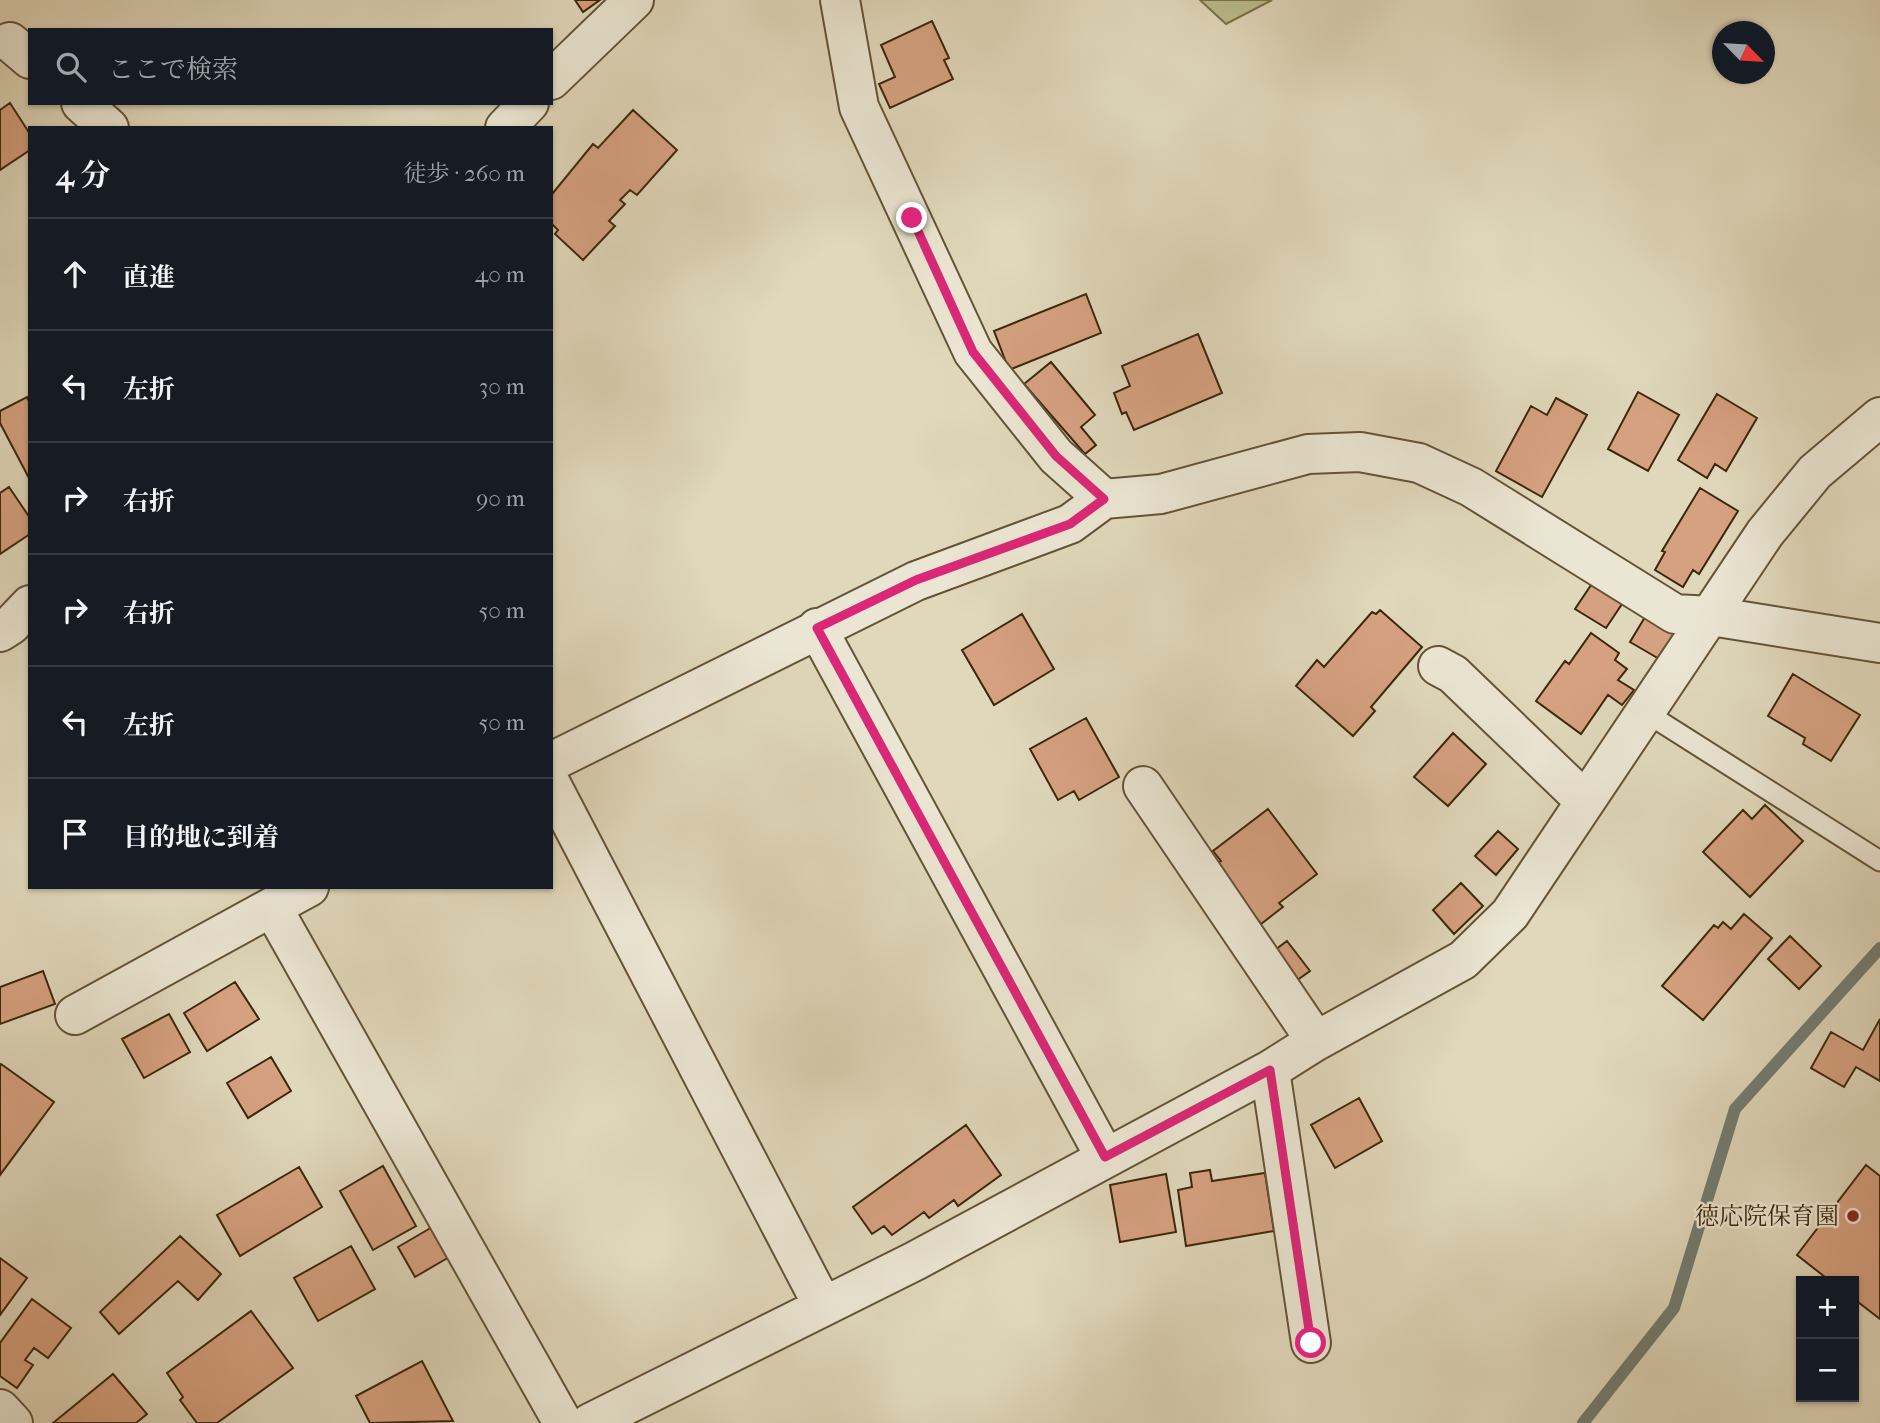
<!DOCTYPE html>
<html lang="ja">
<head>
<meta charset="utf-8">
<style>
	:root { --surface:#171b24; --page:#20242c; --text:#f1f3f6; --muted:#9ea1a6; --line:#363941 }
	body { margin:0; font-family:"IM FELL French Canon","Noto Serif JP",serif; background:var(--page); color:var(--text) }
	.controls { position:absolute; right:21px; bottom:21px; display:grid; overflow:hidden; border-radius:0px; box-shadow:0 2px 5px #0004 }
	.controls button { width:63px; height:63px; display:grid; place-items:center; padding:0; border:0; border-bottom:2px solid var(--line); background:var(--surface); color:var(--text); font:35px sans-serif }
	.compass { position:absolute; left:1712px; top:21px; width:63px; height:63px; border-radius:50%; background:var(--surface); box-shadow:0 2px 5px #0004; rotate:115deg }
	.stop { position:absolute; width:21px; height:21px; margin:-16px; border:5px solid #db2777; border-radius:50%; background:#fff }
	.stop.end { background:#db2777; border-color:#fff; box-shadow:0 2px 7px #0008 }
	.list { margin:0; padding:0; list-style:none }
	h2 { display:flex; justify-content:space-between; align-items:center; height:91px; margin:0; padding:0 28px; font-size:30px }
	h2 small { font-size:23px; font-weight:400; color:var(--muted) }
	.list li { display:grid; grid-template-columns:46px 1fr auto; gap:21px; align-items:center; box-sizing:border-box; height:112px; padding:0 28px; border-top:2px solid var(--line) }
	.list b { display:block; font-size:26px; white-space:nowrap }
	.list em { font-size:23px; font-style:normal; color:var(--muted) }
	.icon { flex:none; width:38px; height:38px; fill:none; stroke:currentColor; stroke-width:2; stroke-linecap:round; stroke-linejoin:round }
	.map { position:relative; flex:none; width:1880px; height:1423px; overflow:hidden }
	.search { position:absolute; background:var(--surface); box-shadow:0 2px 5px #0004; left:28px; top:28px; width:525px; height:77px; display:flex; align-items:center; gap:18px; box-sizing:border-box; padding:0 24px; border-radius:0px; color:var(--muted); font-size:26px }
	.panel { position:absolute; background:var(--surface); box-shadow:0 2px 5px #0004; left:28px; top:126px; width:525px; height:763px; border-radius:0px }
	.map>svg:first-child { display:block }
	.green { fill:#babc8b; stroke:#7b724a; stroke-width:2 }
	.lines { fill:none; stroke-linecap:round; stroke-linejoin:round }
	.stream { stroke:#737d73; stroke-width:12 }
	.building { fill:#d6a181; stroke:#3c2709; stroke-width:2 }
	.lane-casing { stroke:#655336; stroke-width:23 }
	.street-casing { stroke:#655336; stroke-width:42 }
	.lane { stroke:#ebe6d3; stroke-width:19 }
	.street { stroke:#ebe6d3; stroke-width:38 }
	.route { stroke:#db2777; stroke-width:9 }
	.poi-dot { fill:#8f2418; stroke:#ebe6d3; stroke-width:2.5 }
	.labels { text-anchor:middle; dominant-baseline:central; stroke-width:5; stroke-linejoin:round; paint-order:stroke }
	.poi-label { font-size:24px; fill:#3c2709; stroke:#ebe6d3; text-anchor:end }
</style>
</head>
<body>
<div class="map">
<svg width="1880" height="1423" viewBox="0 0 1880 1423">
	<rect width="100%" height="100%" fill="#e0d8bb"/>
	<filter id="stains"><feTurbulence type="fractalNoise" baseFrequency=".00286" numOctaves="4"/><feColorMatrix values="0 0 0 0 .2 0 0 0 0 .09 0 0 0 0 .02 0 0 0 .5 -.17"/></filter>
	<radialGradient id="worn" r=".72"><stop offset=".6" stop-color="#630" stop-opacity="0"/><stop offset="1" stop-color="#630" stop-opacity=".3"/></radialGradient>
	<path class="green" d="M 1200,0 L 1272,0 L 1226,24 Z"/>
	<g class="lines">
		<path class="stream" d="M 1583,1423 L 1674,1308 L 1735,1109 L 1880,948"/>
	</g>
	<path class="building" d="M 575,0 L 600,0 L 583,12 Z
		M 932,21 L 949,58 L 944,60 L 953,79 L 890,108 L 879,84 L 895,77 L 881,45 Z
		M 10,103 L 30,134 L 30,150 L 0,170 L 0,110 Z
		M 633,110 L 677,150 L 637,195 L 630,190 L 620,200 L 625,204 L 609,221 L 615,226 L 583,260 L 555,234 L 558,230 L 551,223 L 551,191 L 553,193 L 593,144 L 598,148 Z
		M 1086,294 L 1101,333 L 1009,370 L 994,331 Z
		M 1198,334 L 1222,393 L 1134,430 L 1126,412 L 1122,414 L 1114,393 L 1130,386 L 1122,366 Z
		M 1051,362 L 1095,415 L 1081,427 L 1096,445 L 1085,454 L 1024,384 Z
		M 1638,392 L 1679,415 L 1648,471 L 1608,449 Z
		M 1717,394 L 1757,418 L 1726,471 L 1715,464 L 1707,478 L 1678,460 Z
		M 27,397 L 30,403 L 30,480 L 0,423 L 0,411 Z
		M 1556,398 L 1587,415 L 1542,497 L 1496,471 L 1531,406 L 1547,415 Z
		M 9,487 L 30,518 L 30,534 L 0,554 L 0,493 Z
		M 1700,488 L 1738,511 L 1699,574 L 1693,570 L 1683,587 L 1655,570 L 1665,552 L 1662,551 Z
		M 1591,585 L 1622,604 L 1606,628 L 1575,609 Z
		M 1380,610 L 1422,647 L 1371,707 L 1375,711 L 1353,736 L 1296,686 L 1317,660 L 1324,667 L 1372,612 L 1376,614 Z
		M 1022,614 L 1054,669 L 994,705 L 962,650 Z
		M 1645,617 L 1676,635 L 1661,660 L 1630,642 Z
		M 1591,633 L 1619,653 L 1615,660 L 1627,669 L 1618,680 L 1634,690 L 1622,705 L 1608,695 L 1581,734 L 1536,701 L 1565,661 L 1569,664 Z
		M 1793,674 L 1860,715 L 1831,761 L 1803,744 L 1805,738 L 1768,716 Z
		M 1086,718 L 1119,777 L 1079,800 L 1074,791 L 1058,800 L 1030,749 Z
		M 1453,733 L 1486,764 L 1448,806 L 1414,777 Z
		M 1765,805 L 1803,841 L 1750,897 L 1703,852 L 1743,810 L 1752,819 Z
		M 1268,809 L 1317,874 L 1279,903 L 1283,907 L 1261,924 L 1216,864 L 1221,861 L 1213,851 Z
		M 1498,831 L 1518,849 L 1496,875 L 1475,856 Z
		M 1461,883 L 1483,906 L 1454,934 L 1433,910 Z
		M 1744,914 L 1772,938 L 1703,1020 L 1662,986 L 1714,925 L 1718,928 L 1723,922 L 1731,929 Z
		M 1790,936 L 1821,966 L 1799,989 L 1768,959 Z
		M 1287,941 L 1310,971 L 1293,983 L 1271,953 Z
		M 43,971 L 55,1004 L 0,1024 L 0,987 Z
		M 235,982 L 259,1019 L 207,1051 L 184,1013 Z
		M 169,1014 L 190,1052 L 144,1078 L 122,1039 Z
		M 1880,1019 L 1880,1081 L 1856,1067 L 1844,1087 L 1811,1068 L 1831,1032 L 1863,1050 Z
		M 271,1057 L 291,1091 L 248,1118 L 227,1083 Z
		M 1,1064 L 54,1102 L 0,1175 L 0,1065 Z
		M 1359,1098 L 1382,1141 L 1335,1168 L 1311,1125 Z
		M 966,1125 L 1001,1175 L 958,1206 L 954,1200 L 929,1218 L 924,1212 L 892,1235 L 884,1226 L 872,1234 L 853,1207 Z
		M 1866,1165 L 1880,1176 L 1880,1319 L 1854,1299 L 1854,1281 L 1830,1281 L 1797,1255 Z
		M 383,1166 L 416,1226 L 373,1250 L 340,1191 Z
		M 299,1167 L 322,1207 L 240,1256 L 217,1215 Z
		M 1210,1170 L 1212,1181 L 1265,1173 L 1274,1231 L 1186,1246 L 1178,1190 L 1192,1187 L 1190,1173 Z
		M 1166,1174 L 1176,1232 L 1120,1242 L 1110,1185 Z
		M 434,1226 L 451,1256 L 415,1277 L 398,1247 Z
		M 180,1236 L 221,1274 L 198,1300 L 178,1281 L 119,1334 L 100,1312 Z
		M 351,1246 L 375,1289 L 318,1321 L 294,1278 Z
		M 0,1258 L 27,1278 L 0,1315 Z
		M 32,1299 L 71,1328 L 48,1358 L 34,1348 L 25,1360 L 33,1365 L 17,1388 L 0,1376 L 0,1343 Z
		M 251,1311 L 293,1368 L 217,1423 L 197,1423 L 180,1400 L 183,1397 L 167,1373 Z
		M 422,1361 L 453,1421 L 370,1423 L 356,1396 Z
		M 113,1374 L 147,1414 L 136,1423 L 53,1423 Z"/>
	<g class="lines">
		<defs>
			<path id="lane" d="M 1645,712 L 1880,861"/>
			<path id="street" d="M 840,0 L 859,107 L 973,352 L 1056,456 L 1104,499
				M 10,42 L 30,59
				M 551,80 L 634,0
				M 81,103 L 109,128
				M 505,128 L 529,103
				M 817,628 L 1105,1157
				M 0,632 L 11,625 L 30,605
				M 1438,666 L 1453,674 L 1585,801
				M 551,762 L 916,581 L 1070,524 L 1104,499 L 1161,494 L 1308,454 L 1360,452 L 1419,463 L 1471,487 L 1675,614 L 1711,616 L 1880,643
				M 551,784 L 823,1306
				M 1143,786 L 1316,1041
				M 309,887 L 272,907 L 563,1423
				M 75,1015 L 272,907
				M 1270,1070 L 1311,1343
				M 0,1409 L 13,1423
				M 590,1423 L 915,1261 L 1270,1070 L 1316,1041 L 1463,960 L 1510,914 L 1765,533 L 1815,472 L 1880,417"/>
		</defs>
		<use href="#lane" class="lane-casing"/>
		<use href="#street" class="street-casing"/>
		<use href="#lane" class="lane"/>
		<use href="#street" class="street"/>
	</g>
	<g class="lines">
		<path class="route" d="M 912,218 L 973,352 L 1056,456 L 1104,499 L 1070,524 L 916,580 L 817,628 L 1105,1157 L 1270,1070 L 1311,1343"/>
	</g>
	<circle class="poi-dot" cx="1853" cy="1216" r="7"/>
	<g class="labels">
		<g class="poi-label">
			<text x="1839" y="1216">徳応院保育園</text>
		</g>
	</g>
	<rect width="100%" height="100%" filter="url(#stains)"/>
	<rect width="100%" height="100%" fill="url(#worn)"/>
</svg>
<div class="controls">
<button>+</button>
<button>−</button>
</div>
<svg class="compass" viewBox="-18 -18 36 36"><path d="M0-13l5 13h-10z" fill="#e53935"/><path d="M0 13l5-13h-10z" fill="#9ea1a6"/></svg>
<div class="stop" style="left:1311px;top:1343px"></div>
<div class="stop end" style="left:912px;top:218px"></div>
<div class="search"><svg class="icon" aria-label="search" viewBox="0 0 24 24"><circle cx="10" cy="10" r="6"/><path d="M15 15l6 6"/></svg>ここで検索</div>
<section class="panel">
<h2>4 分<small>徒歩 · 260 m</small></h2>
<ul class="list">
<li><svg class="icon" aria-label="ahead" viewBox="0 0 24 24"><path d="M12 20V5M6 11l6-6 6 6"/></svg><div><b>直進</b></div><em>40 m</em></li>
<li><svg class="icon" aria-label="left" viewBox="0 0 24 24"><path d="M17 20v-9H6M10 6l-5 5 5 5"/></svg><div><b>左折</b></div><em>30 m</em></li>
<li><svg class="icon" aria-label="right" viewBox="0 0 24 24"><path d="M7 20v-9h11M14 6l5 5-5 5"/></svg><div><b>右折</b></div><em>90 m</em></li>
<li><svg class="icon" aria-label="right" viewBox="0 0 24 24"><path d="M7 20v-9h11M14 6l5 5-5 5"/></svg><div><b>右折</b></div><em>50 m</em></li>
<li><svg class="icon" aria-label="left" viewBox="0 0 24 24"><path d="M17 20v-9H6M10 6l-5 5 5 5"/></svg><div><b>左折</b></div><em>50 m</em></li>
<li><svg class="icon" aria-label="arrive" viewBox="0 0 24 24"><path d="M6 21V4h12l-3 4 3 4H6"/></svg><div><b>目的地に到着</b></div></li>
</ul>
</section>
</div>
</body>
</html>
